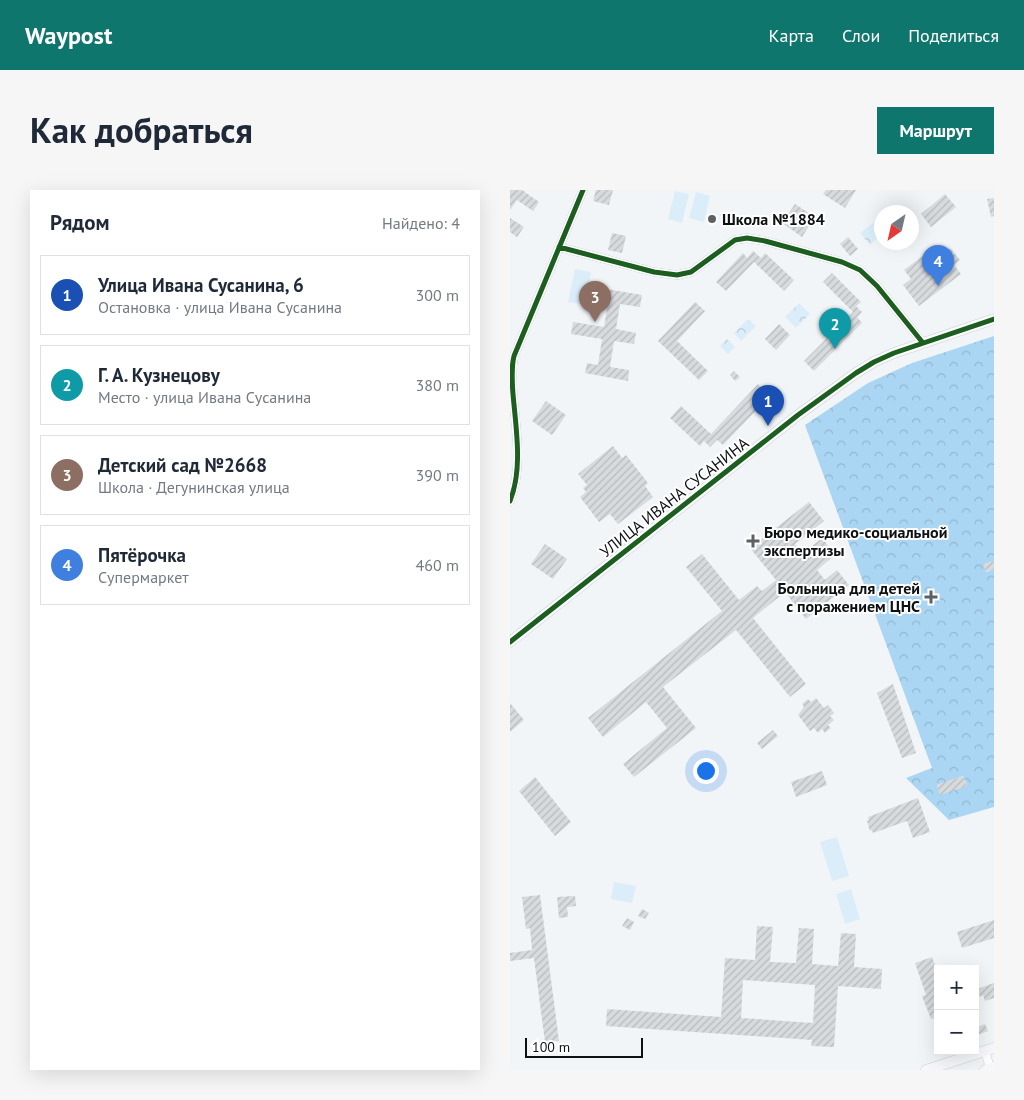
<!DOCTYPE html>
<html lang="ru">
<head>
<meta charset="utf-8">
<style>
	:root { --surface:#fff; --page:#f6f6f7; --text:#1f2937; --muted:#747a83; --line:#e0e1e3; --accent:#0f766e }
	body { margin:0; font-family:"PT Sans",sans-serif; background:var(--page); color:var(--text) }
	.controls { position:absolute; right:15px; bottom:15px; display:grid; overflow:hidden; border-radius:0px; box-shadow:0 5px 20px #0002 }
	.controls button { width:45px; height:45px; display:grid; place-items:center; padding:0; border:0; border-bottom:1px solid var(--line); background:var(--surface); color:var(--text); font:25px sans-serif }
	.compass { position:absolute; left:364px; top:15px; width:45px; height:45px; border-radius:50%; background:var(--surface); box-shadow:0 5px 20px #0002; rotate:214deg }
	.scale { position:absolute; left:15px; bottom:12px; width:118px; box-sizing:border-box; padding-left:5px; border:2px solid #0e1113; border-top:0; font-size:14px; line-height:18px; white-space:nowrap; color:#0e1113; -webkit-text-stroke:4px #fff; paint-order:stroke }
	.you { position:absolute; left:195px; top:580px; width:18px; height:18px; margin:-12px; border:4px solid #fff; border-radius:50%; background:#1a73e8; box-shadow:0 0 0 8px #1a73e833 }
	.badge { display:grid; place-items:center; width:32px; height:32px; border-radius:50%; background:var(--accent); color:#fff; font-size:16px; font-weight:700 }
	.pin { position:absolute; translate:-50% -41px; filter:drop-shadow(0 1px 2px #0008) }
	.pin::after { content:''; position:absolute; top:26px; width:18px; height:15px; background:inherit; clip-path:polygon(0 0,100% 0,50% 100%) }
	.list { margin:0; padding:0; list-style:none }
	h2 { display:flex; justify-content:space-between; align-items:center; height:65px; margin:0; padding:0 20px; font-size:21px }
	h2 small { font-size:16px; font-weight:400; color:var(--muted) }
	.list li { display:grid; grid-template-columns:32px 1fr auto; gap:15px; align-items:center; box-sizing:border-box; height:80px; margin:0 10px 10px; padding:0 10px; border:1px solid var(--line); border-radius:0px }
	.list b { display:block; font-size:19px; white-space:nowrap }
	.list p { margin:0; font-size:16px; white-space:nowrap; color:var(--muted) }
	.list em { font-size:16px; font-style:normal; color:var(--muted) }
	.map { position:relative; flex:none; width:484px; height:880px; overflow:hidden; border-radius:0px }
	header { display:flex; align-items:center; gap:30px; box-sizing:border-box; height:70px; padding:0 25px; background:var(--accent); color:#fff }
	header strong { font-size:24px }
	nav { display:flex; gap:28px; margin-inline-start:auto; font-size:18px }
	.intro { display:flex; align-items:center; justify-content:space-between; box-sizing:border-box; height:120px; padding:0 30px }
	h1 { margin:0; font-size:35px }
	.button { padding:12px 22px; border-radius:0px; background:var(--accent); color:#fff; font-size:18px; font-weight:700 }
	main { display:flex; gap:30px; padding:0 30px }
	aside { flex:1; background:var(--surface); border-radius:0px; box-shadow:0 5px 20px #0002 }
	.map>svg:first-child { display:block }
	.grass { fill:#dcedfa }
	.forest { fill:url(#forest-crowns); fill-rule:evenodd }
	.park { fill:url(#park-crowns) }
	.building { fill:url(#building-hatch); fill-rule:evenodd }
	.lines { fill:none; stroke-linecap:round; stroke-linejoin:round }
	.street-casing { stroke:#ced1d3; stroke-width:9 }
	.secondary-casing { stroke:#ced1d3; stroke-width:11 }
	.street { stroke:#fdfefe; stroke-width:8 }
	.secondary { stroke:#f6f8fb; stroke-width:10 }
	.cycleway-casing { stroke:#fff; stroke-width:8 }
	.cycleway { stroke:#1b5e20; stroke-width:5 }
	.poi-dot { fill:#5d6163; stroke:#fff; stroke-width:2 }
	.labels { text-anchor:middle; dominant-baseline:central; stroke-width:4; stroke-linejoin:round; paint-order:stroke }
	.poi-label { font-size:16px; font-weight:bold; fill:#0e1113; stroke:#fff; text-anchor:start }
	.street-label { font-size:16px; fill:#0e1113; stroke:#fff }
</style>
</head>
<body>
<header>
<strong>Waypost</strong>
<nav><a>Карта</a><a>Слои</a><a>Поделиться</a></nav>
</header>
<div class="intro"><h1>Как добраться</h1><a class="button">Маршрут</a></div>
<main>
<aside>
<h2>Рядом<small>Найдено: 4</small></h2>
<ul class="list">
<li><span class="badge" style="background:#1a4fb4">1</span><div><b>Улица Ивана Сусанина, 6</b><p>Остановка · улица Ивана Сусанина</p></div><em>300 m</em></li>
<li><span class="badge" style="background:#0f9aa8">2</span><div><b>Г. А. Кузнецову</b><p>Место · улица Ивана Сусанина</p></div><em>380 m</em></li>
<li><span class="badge" style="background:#8d6e63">3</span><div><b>Детский сад №2668</b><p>Школа · Дегунинская улица</p></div><em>390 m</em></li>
<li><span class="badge" style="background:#3f7fe0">4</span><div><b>Пятёрочка</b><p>Супермаркет</p></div><em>460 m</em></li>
</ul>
</aside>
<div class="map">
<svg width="484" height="880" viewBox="0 0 484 880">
	<defs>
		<pattern id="forest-crowns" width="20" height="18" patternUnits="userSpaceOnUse" patternTransform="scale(1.25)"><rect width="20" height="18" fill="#abd6f3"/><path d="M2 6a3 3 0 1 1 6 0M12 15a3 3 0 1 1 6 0" fill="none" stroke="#92b7cf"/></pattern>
		<pattern id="park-crowns" width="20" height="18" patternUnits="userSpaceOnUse" patternTransform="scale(1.25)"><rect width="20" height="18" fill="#dcedfa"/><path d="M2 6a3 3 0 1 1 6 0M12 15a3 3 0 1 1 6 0" fill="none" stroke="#bccad5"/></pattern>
		<pattern id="building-hatch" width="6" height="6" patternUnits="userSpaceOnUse" patternTransform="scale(1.25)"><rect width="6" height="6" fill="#d7dbdd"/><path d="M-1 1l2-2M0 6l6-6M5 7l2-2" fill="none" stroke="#b7bbbd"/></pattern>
	</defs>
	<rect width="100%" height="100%" fill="#f1f5f8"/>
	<path class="grass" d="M 165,1 L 179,4 L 172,33 L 158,29 Z
		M 186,2 L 200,6 L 194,32 L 179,28 Z
		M 65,79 L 81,82 L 75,115 L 58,112 Z
		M 327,647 L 339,686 L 322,691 L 310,652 Z
		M 104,692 L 126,696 L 122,713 L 101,709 Z
		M 341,699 L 350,729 L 335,734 L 326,704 Z"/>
	<path class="forest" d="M 484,146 L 484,371 L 474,374 L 476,382 L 484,379 L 484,617 L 439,630 L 396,588 L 422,578 L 295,235 L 358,193 L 402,173 ZM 453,586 L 457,595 L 430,604 L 427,595 Z"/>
	<path class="park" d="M 367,30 L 371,36 L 371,45 L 360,55 L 350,43 Z
		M 289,113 L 300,124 L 286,138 L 275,127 Z
		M 238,129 L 246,136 L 231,151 L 224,143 Z
		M 217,149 L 225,157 L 218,164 L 210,156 Z"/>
	<path class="building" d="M 0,0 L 12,0 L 29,12 L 23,21 L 7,10 L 0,20 Z
		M 86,0 L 103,0 L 99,15 L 83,11 Z
		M 316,0 L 346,0 L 335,18 L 313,4 Z
		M 435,4 L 446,17 L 421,37 L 411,24 Z
		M 484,8 L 484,26 L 481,27 L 477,9 Z
		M 285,14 L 305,27 L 292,47 L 272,33 Z
		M 0,28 L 14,37 L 7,47 L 0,42 Z
		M 102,43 L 116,46 L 112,63 L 98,60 Z
		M 338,47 L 348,59 L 340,66 L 330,54 Z
		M 440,58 L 450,70 L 444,75 L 451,84 L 409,116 L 393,95 L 401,89 L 394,80 L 419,61 L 426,69 Z
		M 243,61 L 251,68 L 255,63 L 284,90 L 274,101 L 244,72 L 216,101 L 206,92 L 233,63 L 237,68 Z
		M 322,83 L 351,112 L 346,116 L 352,122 L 347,127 L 352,133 L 304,181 L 294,171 L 343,122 L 313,92 Z
		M 90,98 L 132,105 L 130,117 L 110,114 L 106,139 L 126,143 L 124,154 L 104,151 L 100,177 L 119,180 L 118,191 L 75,183 L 77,173 L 88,175 L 92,149 L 61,144 L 63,132 L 94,137 L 98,112 L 88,110 Z
		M 185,112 L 195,121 L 167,151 L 198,181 L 189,190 L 148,151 Z
		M 269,134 L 280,145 L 266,160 L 255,149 Z
		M 224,181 L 230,187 L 225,191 L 220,185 Z
		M 248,194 L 260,206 L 213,255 L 207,250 L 200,257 L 194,251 L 190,256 L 160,228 L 171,216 L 201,244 Z
		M 36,211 L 56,225 L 42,245 L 22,231 Z
		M 103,256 L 112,268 L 116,265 L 138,293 L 135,296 L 143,307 L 108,334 L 100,324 L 89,332 L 70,307 L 76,302 L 73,298 L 77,295 L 68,284 Z
		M 299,312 L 314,331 L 285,354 L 292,364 L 312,348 L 325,365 L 307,380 L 315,390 L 327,380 L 339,395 L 296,429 L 275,402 L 243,428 L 296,494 L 280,507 L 226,440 L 153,497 L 186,538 L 124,587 L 113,574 L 157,538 L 136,512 L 93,547 L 78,528 L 212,421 L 176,377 L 192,364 L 229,410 L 247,396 L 252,401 L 266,390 L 240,358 Z
		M 35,354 L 57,369 L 43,389 L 21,374 Z
		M 484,371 L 484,379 L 476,382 L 473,374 Z
		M 383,494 L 406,563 L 392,568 L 367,503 Z
		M 306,508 L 314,518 L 318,515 L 324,523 L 320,526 L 324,530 L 318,535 L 321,538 L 315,543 L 312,539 L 308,543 L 304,538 L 300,541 L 288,525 L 294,517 L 292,514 L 298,509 L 301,512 Z
		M 0,513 L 14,530 L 0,542 Z
		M 263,540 L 268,546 L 252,559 L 247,553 Z
		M 312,581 L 317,595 L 286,607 L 281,592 Z
		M 453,586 L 457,596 L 430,605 L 427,595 Z
		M 25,587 L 61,632 L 45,646 L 9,601 Z
		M 408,608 L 420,642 L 403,648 L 397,631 L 363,643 L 362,640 L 360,641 L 357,631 L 359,630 L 358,627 Z
		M 30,705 L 49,851 L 35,852 L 24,768 L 0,771 L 0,763 L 22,760 L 20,738 L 16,739 L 12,707 Z
		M 65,706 L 66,716 L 57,717 L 58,727 L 49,728 L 47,707 Z
		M 132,719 L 139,723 L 135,729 L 128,726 Z
		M 117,728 L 124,732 L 120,740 L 112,736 Z
		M 484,730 L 484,748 L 452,758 L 447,742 Z
		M 247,736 L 263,737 L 260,772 L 286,773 L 289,738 L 304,739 L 302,774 L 328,776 L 331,743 L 346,744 L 344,777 L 372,779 L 371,799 L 328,796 L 324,857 L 301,856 L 302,850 L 96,836 L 97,819 L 211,827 L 215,768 L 245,770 ZM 233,790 L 305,795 L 303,833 L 231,828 Z
		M 422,767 L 428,783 L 428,827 L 421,829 L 412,806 L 416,805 L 405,773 Z
		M 484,793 L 484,808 L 475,811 L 473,805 L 470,807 L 467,799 Z
		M 475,834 L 478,841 L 465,846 L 465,838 Z"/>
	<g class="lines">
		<defs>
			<path id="street" d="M 49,57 L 144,82 L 167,85 L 181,82 L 225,50 L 237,48 L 255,51 L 332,72 L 350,80 L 367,96 L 413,153
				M 0,311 C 13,279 6,239 3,204 C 2,191 1,179 4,166 L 73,0
				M 475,861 L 480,878"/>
			<path id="secondary" d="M 0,452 L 288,225 L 346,183 L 364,172 L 384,163 L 484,129
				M 416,880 L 484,858
				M 475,880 L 484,877"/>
		</defs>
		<use href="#street" class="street-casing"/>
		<use href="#secondary" class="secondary-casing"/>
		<use href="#street" class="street"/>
		<use href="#secondary" class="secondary"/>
		<defs>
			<path id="cycleway" d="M 49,57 L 144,82 L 167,85 L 181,82 L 225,50 L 237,48 L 255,51 L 332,72 L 350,80 L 367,96 L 413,153
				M 0,311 C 13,279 6,239 3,204 C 2,191 1,179 4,166 L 73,0
				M 0,452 L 288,225 L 346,183 L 364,172 L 384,163 L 484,129"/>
		</defs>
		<use href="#cycleway" class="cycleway-casing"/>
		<use href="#cycleway" class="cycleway"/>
	</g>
	<g class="poi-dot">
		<circle cx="202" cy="29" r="5"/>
		<path d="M240.5 343.5h5v5h5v5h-5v5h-5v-5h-5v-5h5z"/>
		<path d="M418.5 399.5h5v5h5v5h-5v5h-5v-5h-5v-5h5z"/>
	</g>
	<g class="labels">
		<g class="poi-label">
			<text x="212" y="29">Школа №1884</text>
			<text x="254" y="342">Бюро медико-социальной<tspan x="254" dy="18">экспертизы</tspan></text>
			<text x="410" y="398" text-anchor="end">Больница для детей<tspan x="410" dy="18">с поражением ЦНС</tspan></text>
		</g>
		<g class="street-label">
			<text transform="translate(164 307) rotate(-38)">УЛИЦА ИВАНА СУСАНИНА</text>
		</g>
	</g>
</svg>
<div class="controls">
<button>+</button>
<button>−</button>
</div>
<svg class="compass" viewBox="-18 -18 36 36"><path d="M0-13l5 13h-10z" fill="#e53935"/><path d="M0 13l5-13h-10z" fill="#747a83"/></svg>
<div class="scale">100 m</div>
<div class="you"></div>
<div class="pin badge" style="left:258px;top:236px;background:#1a4fb4">1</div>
<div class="pin badge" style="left:325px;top:159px;background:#0f9aa8">2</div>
<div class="pin badge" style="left:85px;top:132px;background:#8d6e63">3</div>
<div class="pin badge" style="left:428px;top:96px;background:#3f7fe0">4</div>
</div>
</main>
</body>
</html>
